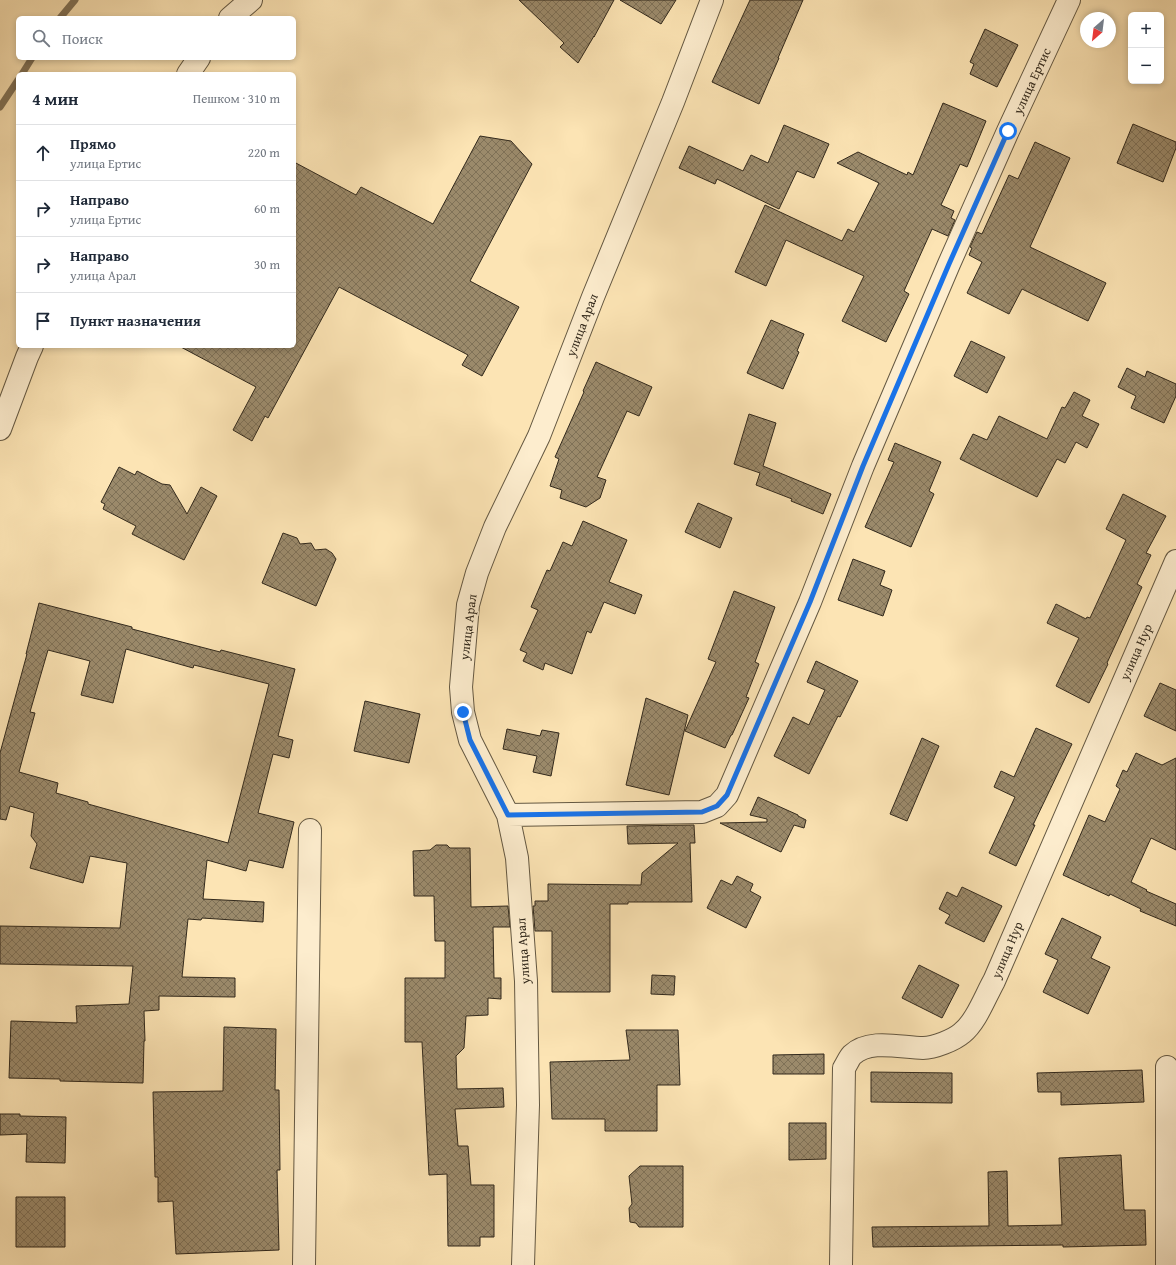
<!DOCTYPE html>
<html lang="ru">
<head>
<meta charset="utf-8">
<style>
	:root { --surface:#fff; --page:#f2f2f3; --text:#1f2937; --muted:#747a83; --line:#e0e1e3 }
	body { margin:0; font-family:"Gentium Book Plus",serif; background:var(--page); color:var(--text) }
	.controls { position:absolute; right:12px; top:12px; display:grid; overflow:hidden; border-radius:6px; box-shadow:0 2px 6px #0003 }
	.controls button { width:36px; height:36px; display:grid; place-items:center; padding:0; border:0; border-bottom:1px solid var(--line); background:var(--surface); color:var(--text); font:20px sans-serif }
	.compass { position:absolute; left:1080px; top:12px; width:36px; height:36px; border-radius:50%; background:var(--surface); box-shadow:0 2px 6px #0003; rotate:208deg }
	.stop { position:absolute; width:12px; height:12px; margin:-9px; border:3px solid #1a73e8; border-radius:50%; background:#fff }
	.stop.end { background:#1a73e8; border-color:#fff; box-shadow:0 1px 4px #0008 }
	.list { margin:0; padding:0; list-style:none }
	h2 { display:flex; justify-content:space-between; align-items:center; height:52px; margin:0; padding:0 16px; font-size:17px }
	h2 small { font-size:13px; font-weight:400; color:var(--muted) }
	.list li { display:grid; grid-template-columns:26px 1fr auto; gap:12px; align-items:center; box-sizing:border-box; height:56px; padding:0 16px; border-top:1px solid var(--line) }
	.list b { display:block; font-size:15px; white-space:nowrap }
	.list p { margin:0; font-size:13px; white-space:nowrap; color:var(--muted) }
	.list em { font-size:13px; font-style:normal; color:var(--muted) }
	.icon { flex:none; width:22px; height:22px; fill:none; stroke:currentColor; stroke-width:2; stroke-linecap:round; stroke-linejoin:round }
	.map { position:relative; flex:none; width:1176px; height:1265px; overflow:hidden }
	.search { position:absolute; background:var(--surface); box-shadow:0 2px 6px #0003; left:16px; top:16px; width:280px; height:44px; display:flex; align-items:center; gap:10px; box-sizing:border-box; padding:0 14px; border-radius:6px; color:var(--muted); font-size:15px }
	.panel { position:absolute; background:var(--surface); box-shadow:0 2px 6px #0003; left:16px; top:72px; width:280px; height:276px; border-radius:6px }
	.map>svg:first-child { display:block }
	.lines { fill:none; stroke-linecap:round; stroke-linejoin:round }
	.stream { stroke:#827358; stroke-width:7 }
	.building { fill:url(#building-cross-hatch); stroke:#32291c; fill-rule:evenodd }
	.minor-casing { stroke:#645842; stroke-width:24 }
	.minor { stroke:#fdedce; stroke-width:22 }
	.route { stroke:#1a73e8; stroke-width:5 }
	.labels { text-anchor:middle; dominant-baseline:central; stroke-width:3; stroke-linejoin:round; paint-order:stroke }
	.street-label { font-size:13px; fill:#32291c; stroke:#fdedce }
</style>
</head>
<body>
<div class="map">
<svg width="1176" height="1265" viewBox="0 0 1176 1265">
	<defs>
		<pattern id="building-cross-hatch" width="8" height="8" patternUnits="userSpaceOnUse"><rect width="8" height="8" fill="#9b8a6b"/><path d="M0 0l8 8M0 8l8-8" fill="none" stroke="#7f7157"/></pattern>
	</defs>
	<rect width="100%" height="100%" fill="#fce4b4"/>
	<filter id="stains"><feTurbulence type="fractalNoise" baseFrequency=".005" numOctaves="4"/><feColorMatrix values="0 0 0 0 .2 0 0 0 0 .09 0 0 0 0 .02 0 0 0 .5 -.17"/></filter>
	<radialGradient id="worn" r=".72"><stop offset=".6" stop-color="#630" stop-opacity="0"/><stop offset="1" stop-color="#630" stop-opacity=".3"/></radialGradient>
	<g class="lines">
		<path class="stream" d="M 60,18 L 75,0
			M 22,74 L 32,58
			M 0,107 L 18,80"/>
	</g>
	<path class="building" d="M 519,0 L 614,0 L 594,37 L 594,36 L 578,63 L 560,47 L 564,43 Z
		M 620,0 L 676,0 L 661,24 Z
		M 750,0 L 803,0 L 778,58 L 779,58 L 759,104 L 712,82 Z
		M 985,29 L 1018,45 L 997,87 L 970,74 L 974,64 L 970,62 Z
		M 943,103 L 986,121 L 967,167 L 960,164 L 941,205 L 954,211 L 951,218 L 955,220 L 948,236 L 932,229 L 904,291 L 909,294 L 886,342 L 842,321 L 864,276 L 786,240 L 766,286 L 735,272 L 765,205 L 842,241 L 848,229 L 854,232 L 879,183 L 837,163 L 858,152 L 907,175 L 908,172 L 913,175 Z
		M 1133,124 L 1176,142 L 1176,148 L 1163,182 L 1117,163 Z
		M 784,125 L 829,144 L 814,178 L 797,171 L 779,209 L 717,179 L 715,184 L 679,168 L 689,146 L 743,171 L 751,155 L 768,163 Z
		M 480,136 L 511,141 L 532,164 L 470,281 L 519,307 L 482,376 L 462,365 L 468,355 L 339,287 L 268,418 L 265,416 L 252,441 L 233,430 L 256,387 L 179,346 L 294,346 L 294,162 L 356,195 L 361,187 L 433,224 Z
		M 1035,142 L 1070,158 L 1030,247 L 1106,283 L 1088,321 L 1022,289 L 1009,314 L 967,293 L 982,262 L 969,255 L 972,248 L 970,247 L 977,232 L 982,234 L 1009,175 L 1018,179 Z
		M 771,320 L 804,334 L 797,351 L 799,352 L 783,389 L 747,373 Z
		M 971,341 L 1005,357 L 987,393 L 954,376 Z
		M 596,362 L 652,387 L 639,416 L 627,411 L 597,477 L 606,480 L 600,498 L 586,507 L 560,498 L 562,490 L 550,486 L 559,459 L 555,457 L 584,392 L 583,391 Z
		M 1127,368 L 1145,377 L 1147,371 L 1176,384 L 1176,396 L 1164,423 L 1131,408 L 1136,396 L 1118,387 Z
		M 1074,392 L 1090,400 L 1082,416 L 1099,424 L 1087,448 L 1076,442 L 1065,463 L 1057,459 L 1037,497 L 960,459 L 973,434 L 987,440 L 999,416 L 1047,439 L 1062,407 L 1065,408 Z
		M 749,414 L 776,423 L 763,466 L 831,494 L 823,514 L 791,501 L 792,499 L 756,485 L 760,473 L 734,464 Z
		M 895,443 L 941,462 L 929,491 L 934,494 L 911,547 L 865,527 L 894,462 L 888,460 Z
		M 119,467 L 135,475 L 137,471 L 162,484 L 170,485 L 187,514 L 201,487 L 217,496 L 184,560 L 132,534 L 136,526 L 103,509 L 105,504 L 101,502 Z
		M 1123,494 L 1166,516 L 1146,553 L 1151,555 L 1137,584 L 1142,587 L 1107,663 L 1108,664 L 1089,703 L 1056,686 L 1079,638 L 1047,623 L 1056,604 L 1086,619 L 1087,617 L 1090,618 L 1126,540 L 1106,529 Z
		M 698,503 L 732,518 L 720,548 L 685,532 Z
		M 583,521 L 627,540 L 609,582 L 642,595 L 635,614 L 604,602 L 591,633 L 587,631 L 572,674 L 545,663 L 543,670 L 523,661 L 527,653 L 520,650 L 538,610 L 531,607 L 547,570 L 550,571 L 563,542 L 572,546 Z
		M 283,533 L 297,538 L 300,544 L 311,543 L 315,550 L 326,549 L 332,553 L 336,559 L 316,606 L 262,583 Z
		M 853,559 L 885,571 L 880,585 L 892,590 L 883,616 L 838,600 Z
		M 734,591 L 775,607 L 755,662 L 759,664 L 746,697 L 749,698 L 732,735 L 731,735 L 725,748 L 685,731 L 716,662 L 708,659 Z
		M 39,603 L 132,627 L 132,629 L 220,652 L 221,650 L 295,669 L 278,736 L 293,740 L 289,758 L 273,754 L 258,813 L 294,822 L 283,868 L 249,860 L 246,871 L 207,860 L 203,899 L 264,902 L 263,922 L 202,918 L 201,920 L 188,919 L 182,977 L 235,978 L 235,997 L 159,996 L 159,1010 L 144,1011 L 145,1041 L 144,1041 L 143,1083 L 60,1081 L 60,1079 L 9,1078 L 11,1021 L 77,1023 L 76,1006 L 129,1004 L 133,966 L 0,964 L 0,926 L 120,928 L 127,863 L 90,856 L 83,883 L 30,868 L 37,844 L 31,836 L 34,813 L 10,806 L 6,820 L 0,819 L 0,753 L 27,654 L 26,654 ZM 126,649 L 193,668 L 194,665 L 269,684 L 228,843 L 88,804 L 88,802 L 56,793 L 58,783 L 19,772 L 35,713 L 30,712 L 48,650 L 90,661 L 81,695 L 113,703 Z
		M 816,661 L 858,681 L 840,717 L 838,716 L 809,774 L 774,756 L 793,717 L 809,725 L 825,690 L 807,682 Z
		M 1160,683 L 1176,690 L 1176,731 L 1144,716 Z
		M 646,698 L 688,715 L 669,795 L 626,785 Z
		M 365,701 L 420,714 L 409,763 L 354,751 Z
		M 1036,728 L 1072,744 L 1033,825 L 1035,825 L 1016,866 L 989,853 L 1015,797 L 994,787 L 1001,771 L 1014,777 Z
		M 507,729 L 540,736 L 542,730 L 559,733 L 551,776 L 533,772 L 537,756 L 503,749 Z
		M 922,738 L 939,746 L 907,821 L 890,814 Z
		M 1136,753 L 1162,765 L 1176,758 L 1176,850 L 1151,838 L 1131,882 L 1147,890 L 1146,891 L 1176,904 L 1176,926 L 1140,911 L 1141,909 L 1110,894 L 1109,896 L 1063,875 L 1089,815 L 1105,822 L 1120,789 L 1116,786 L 1123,770 L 1127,772 Z
		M 758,797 L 798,815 L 798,816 L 806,820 L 804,828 L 794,825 L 781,852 L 720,823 L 767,822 L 767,819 L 750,815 Z
		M 694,825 L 695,843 L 690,843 L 692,902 L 628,902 L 628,904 L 610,904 L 610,992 L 552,992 L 552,931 L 535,931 L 533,906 L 535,906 L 535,901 L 548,901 L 548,884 L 641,885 L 642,873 L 678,843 L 628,844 L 627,826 Z
		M 436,845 L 447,845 L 450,848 L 470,848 L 471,907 L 508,906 L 510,927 L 493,927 L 494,978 L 501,978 L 501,999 L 488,998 L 488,1015 L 466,1016 L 464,1048 L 456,1056 L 457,1089 L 503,1088 L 504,1107 L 455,1109 L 458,1146 L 468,1146 L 471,1185 L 494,1185 L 494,1237 L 480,1237 L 480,1246 L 448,1246 L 447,1174 L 429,1175 L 422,1042 L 405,1042 L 405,978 L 445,978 L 445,941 L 435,941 L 434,896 L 414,896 L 413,851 L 430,850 Z
		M 737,876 L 753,884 L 750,891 L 761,897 L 746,928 L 707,908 L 721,880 L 732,885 Z
		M 962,887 L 1002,906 L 984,942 L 945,923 L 950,915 L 939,909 L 947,892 L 957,897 Z
		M 1062,918 L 1101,937 L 1091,958 L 1110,967 L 1088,1014 L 1043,992 L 1058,960 L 1045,954 Z
		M 919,965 L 959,985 L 942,1018 L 902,998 Z
		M 652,975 L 675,976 L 674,995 L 651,994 Z
		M 224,1027 L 276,1029 L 275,1090 L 279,1090 L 280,1170 L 277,1170 L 279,1250 L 176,1254 L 173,1201 L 158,1202 L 158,1177 L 155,1177 L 153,1092 L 223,1091 Z
		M 626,1030 L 678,1030 L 680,1085 L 657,1085 L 657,1131 L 605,1131 L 605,1119 L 552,1119 L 550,1062 L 630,1060 Z
		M 824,1054 L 824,1074 L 773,1074 L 773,1055 Z
		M 1142,1070 L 1144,1102 L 1061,1105 L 1061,1092 L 1038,1092 L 1037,1073 Z
		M 871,1072 L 952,1073 L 952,1103 L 871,1102 Z
		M 0,1114 L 20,1114 L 20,1116 L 66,1117 L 65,1163 L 26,1162 L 27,1134 L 0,1135 Z
		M 789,1123 L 826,1123 L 826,1159 L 789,1160 Z
		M 1121,1155 L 1124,1210 L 1145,1210 L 1146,1245 L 1063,1247 L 1063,1245 L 873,1247 L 872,1227 L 989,1226 L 988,1172 L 1007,1171 L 1008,1226 L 1062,1225 L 1059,1158 Z
		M 640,1166 L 683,1166 L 683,1227 L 639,1227 L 636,1223 L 630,1222 L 629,1208 L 632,1204 L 629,1176 Z
		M 16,1197 L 65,1197 L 65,1247 L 16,1247 Z"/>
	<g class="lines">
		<defs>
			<path id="minor" d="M 230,18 L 251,0
				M 188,74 L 199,58
				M 0,429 L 27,357 L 32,346
				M 508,815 L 702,812 L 717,806 L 727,795 L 810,602 L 863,466 L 949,264 L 1008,131 L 1069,0
				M 304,1265 L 310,830
				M 523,1265 L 528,1105 L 526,981 L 517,858 L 508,815 L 470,740 L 463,712 L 461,687 L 468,605 L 477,573 L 495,527 L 539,436 L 593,297 L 673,102 L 712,0
				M 841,1265 L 844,1068 C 847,1064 849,1058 852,1055 C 870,1038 902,1048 923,1048 C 934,1048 954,1040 962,1033 C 976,1022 985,997 994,981 L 1176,561
				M 1167,1265 L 1167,1067"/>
		</defs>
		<use href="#minor" class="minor-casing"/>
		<use href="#minor" class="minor"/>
	</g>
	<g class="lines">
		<path class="route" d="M 463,712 L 470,740 L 508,815 L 702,812 L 717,806 L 727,795 L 810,602 L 863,466 L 949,264 L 1008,131"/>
	</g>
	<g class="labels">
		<g class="street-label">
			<text transform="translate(1032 81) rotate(-65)">улица Ертис</text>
			<text transform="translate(582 325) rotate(-69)">улица Арал</text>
			<text transform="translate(468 627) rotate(-83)">улица Арал</text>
			<text transform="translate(1136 652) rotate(-66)">улица Нур</text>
			<text transform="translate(1007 950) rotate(-67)">улица Нур</text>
			<text transform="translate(523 951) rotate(-94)">улица Арал</text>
		</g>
	</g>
	<rect width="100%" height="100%" filter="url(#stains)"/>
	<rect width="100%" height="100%" fill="url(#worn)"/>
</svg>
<div class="controls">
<button>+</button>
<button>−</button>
</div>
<svg class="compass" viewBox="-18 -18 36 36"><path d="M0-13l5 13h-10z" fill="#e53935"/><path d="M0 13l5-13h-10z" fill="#747a83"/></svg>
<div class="stop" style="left:1008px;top:131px"></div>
<div class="stop end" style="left:463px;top:712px"></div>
<div class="search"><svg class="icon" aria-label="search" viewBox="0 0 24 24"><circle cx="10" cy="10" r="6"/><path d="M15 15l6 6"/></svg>Поиск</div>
<section class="panel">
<h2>4 мин<small>Пешком · 310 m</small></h2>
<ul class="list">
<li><svg class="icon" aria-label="ahead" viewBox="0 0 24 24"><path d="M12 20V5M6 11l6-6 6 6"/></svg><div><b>Прямо</b><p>улица Ертис</p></div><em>220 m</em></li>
<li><svg class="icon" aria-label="right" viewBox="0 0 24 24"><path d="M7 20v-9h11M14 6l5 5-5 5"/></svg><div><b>Направо</b><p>улица Ертис</p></div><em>60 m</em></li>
<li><svg class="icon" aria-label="right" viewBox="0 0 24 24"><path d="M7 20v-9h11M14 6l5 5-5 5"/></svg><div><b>Направо</b><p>улица Арал</p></div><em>30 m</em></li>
<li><svg class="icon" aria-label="arrive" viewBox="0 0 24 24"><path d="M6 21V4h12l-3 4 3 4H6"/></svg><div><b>Пункт назначения</b></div></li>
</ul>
</section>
</div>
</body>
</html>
